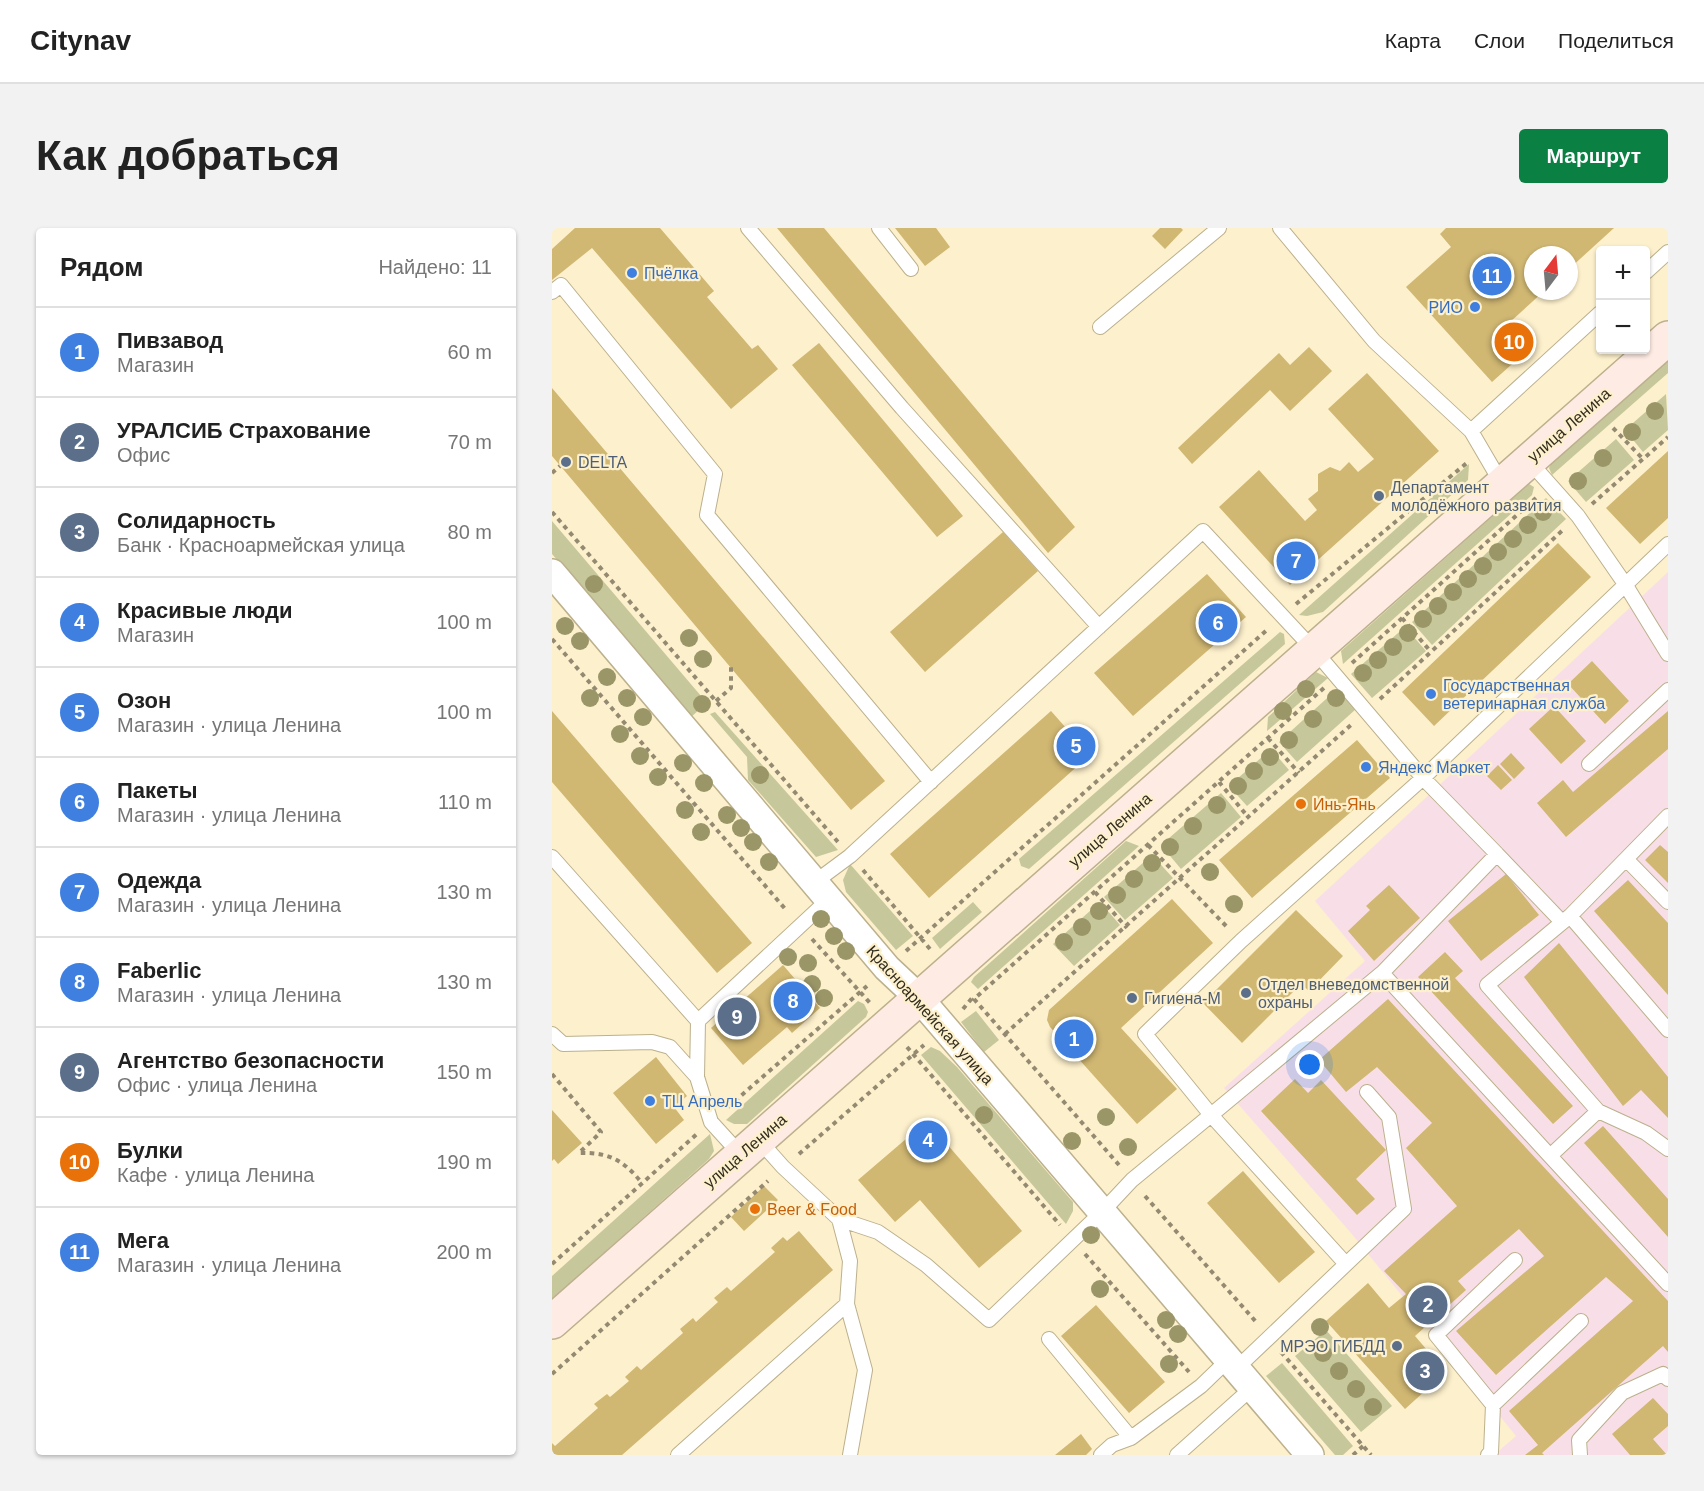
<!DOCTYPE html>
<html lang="ru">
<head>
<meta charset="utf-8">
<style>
	:root { --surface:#fff; --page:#f2f2f2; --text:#222; --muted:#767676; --line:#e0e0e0; --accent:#0b8043 }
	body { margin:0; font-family:Helvetica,sans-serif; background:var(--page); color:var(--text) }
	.controls { position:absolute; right:18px; top:18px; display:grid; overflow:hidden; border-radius:6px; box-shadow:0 2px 4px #0004 }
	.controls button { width:54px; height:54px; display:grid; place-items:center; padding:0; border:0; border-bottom:2px solid var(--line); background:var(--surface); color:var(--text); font:30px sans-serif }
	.compass { position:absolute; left:972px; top:18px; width:54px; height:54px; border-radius:50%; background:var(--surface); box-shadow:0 2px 4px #0004; rotate:16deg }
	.you { position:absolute; left:758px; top:837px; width:21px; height:21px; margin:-15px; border:4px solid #fff; border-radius:50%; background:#1a73e8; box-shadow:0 0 0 9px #1a73e833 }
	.badge { display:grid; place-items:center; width:39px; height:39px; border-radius:50%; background:var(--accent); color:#fff; font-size:20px; font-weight:700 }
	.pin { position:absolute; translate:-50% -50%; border:3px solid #fff; box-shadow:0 2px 6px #0006 }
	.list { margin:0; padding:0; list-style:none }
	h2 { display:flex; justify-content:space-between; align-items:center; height:78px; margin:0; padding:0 24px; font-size:26px }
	h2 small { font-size:20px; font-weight:400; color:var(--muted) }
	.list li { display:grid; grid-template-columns:39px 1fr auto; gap:18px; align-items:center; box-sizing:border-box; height:90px; padding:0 24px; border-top:2px solid var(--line) }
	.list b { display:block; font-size:22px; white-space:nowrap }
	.list p { margin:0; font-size:20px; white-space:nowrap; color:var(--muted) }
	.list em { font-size:20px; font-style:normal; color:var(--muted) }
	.map { position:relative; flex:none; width:1116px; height:1227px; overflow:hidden; border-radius:6px }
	header { display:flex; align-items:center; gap:36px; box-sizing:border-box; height:84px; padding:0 30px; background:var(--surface); border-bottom:2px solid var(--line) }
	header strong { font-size:28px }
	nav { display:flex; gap:33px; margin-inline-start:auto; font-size:21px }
	.intro { display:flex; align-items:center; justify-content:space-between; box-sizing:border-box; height:144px; padding:0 36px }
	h1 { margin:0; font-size:42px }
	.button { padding:15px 27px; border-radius:6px; background:var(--accent); color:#fff; font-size:21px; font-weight:700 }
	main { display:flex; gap:36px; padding:0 36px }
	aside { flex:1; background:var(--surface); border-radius:6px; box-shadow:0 2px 4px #0004 }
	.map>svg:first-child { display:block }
	.industrial { fill:#f8dfe7 }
	.green { fill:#c6c89b }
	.building { fill:#d0b772 }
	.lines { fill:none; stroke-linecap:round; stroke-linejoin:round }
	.lane-casing { stroke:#bcb08d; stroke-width:16 }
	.street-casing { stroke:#bcb08d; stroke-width:30 }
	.secondary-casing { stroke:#bcb08d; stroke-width:36 }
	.path { stroke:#948a72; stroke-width:4; stroke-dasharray:4.5 4.5; stroke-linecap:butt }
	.lane { stroke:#fff; stroke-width:14 }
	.street { stroke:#fff; stroke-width:27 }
	.secondary { stroke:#feebe3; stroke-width:33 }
	.tree { fill:#9b9668 }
	.shop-dot { fill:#3f7fe0; stroke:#fdf0cc; stroke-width:2 }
	.service-dot { fill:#5c6f8a; stroke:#fdf0cc; stroke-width:2 }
	.food-dot { fill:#e8710a; stroke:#fdf0cc; stroke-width:2 }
	.labels { text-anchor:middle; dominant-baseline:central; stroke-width:4.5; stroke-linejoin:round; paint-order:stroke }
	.shop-label { font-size:16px; fill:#366cbe; stroke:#fdf0cc; text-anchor:start }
	.street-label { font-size:16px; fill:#332d20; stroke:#fdf0cc }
	.service-label { font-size:16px; fill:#4e5e75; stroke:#fdf0cc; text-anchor:start }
	.food-label { font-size:16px; fill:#c56008; stroke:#fdf0cc; text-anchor:start }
</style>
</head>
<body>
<header>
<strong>Citynav</strong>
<nav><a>Карта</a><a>Слои</a><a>Поделиться</a></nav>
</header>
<div class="intro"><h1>Как добраться</h1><a class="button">Маршрут</a></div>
<main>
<aside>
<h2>Рядом<small>Найдено: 11</small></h2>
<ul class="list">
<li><span class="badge" style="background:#3f7fe0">1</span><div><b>Пивзавод</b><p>Магазин</p></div><em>60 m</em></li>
<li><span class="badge" style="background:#5c6f8a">2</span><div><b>УРАЛСИБ Страхование</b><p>Офис</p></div><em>70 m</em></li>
<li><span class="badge" style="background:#5c6f8a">3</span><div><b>Солидарность</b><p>Банк · Красноармейская улица</p></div><em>80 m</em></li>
<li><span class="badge" style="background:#3f7fe0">4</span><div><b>Красивые люди</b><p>Магазин</p></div><em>100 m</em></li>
<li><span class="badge" style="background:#3f7fe0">5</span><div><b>Озон</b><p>Магазин · улица Ленина</p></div><em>100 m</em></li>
<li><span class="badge" style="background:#3f7fe0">6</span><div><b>Пакеты</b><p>Магазин · улица Ленина</p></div><em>110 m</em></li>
<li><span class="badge" style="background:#3f7fe0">7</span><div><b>Одежда</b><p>Магазин · улица Ленина</p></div><em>130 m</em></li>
<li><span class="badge" style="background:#3f7fe0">8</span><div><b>Faberlic</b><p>Магазин · улица Ленина</p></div><em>130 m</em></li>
<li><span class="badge" style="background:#5c6f8a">9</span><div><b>Агентство безопасности</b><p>Офис · улица Ленина</p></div><em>150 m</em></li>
<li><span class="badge" style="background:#e8710a">10</span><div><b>Булки</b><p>Кафе · улица Ленина</p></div><em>190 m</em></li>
<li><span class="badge" style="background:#3f7fe0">11</span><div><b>Мега</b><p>Магазин · улица Ленина</p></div><em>200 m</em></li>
</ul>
</aside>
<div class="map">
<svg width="1116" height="1227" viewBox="0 0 1116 1227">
	<rect width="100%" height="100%" fill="#fdf0cc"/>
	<path class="industrial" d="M 1116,344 L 1116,1227 L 942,1227 L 964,1208 L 799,1005 L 672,860 L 813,733 L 763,673 Z"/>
	<path class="green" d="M 1116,128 L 1116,145 L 1000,247 L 997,240 L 1001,232 Z
		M 1114,166 L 1116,202 L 1091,224 L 1073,202 Z
		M 1064,211 L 1082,232 L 1034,274 L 1016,253 Z
		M 917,236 L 916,252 L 771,384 L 755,388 L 747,387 Z
		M 977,256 L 982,259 L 980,267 L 791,436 L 789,423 Z
		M 994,270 L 1014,291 L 880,417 L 860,394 Z
		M 0,293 L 155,475 L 139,489 L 0,326 Z
		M 853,399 L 874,423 L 820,470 L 799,446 Z
		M 728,404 L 732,406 L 733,416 L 477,641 L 469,638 L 467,631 Z
		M 764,444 L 776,450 L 715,503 L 716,489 Z
		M 785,461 L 804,481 L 745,534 L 727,514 Z
		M 163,484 L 286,622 L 264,629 L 196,552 L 195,529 L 158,486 Z
		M 719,521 L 737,542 L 695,578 L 677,558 Z
		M 669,565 L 689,589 L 629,641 L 609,617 Z
		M 574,613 L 587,618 L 426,761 L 419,754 L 422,749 Z
		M 600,627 L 621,650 L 573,692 L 552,669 Z
		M 298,636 L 361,708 L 344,722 L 294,664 L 291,652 Z
		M 421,674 L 430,684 L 388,721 L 380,710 Z
		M 548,674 L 568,697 L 522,738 L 501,716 Z
		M 306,773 L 312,776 L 316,784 L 314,789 L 195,896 L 182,896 L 174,892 Z
		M 424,783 L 447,812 L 432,824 L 409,794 Z
		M 379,819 L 388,823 L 405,839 L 521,974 L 521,983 L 514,996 L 369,827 Z
		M 158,906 L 162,923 L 157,931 L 0,1071 L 0,1048 Z
		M 774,1102 L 840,1178 L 809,1204 L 743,1128 Z
		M 730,1135 L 801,1218 L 791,1227 L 783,1227 L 714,1148 Z"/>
	<path class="building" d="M 23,0 L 108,0 L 162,63 L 155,69 L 200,121 L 206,117 L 226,141 L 179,181 L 40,20 L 0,52 L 0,21 Z
		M 225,0 L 272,0 L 523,299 L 496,325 Z
		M 343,0 L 384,0 L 398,19 L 373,38 Z
		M 608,0 L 629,0 L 631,2 L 613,21 L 600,8 Z
		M 894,0 L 1062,0 L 1017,41 L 1017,27 L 981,27 L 981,63 L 992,63 L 957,95 L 979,119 L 940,154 L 854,59 L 899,19 L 888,6 Z
		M 267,115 L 411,288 L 385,309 L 240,137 Z
		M 757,119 L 780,143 L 738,183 L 718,162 L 640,236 L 626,220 L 727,125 L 738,137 Z
		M 815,145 L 887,223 L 738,357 L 667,279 L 707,242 L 753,293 L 765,282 L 756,271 L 766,263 L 766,246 L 778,239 L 788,243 L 797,234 L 806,244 L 822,231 L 776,181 Z
		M 0,160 L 333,553 L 299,582 L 0,228 Z
		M 1116,223 L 1116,290 L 1088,316 L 1054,280 Z
		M 451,304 L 486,343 L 373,444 L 338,404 Z
		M 1006,315 L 1039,349 L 882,498 L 850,464 Z
		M 655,346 L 694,389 L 581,488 L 542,445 Z
		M 1040,433 L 1077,473 L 1053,496 L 1016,456 Z
		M 1002,478 L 1034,513 L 1009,536 L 977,501 Z
		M 0,483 L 200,715 L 165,745 L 0,554 Z
		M 499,483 L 538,527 L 377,670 L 338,626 Z
		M 1116,483 L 1116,521 L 1014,609 L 985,575 L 1011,552 L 1021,564 Z
		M 805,512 L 838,550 L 700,670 L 667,632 Z
		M 959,525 L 973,540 L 962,551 L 948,536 Z
		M 946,537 L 960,552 L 949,562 L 935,548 Z
		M 1108,617 L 1116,624 L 1116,655 L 1093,632 Z
		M 954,646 L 987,687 L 929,733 L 896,693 Z
		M 1076,652 L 1116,695 L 1116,767 L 1042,683 Z
		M 837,657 L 868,690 L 822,733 L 796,703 L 818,682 L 814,678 Z
		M 620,671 L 661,715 L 569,800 L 625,861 L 585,896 L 498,799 L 495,792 L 497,782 Z
		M 744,682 L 791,728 L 757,763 L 749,756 L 690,815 L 651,775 Z
		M 1007,715 L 1116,849 L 1116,890 L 1089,862 L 1071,878 L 972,749 Z
		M 893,724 L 911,743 L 903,750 L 1021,878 L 1001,896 L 866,749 Z
		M 231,737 L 268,780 L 240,805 L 235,799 L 191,837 L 159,800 Z
		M 836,771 L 1116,1073 L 1116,1124 L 1111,1118 L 990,1225 L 992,1227 L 973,1227 L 986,1217 L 957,1183 L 1081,1073 L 1054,1049 L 944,1147 L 904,1103 L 992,1028 L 967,1001 L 906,1053 L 914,1062 L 863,1108 L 894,1144 L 853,1181 L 774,1093 L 816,1055 L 837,1080 L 854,1066 L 832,1043 L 905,978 L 854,920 L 880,895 L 825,839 L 794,864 L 767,832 Z
		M 104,829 L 135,868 L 122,879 L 132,892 L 104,916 L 61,865 Z
		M 743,851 L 756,865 L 769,852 L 834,922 L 804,951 L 823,971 L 805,987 L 709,883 Z
		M 0,882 L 30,915 L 6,936 L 2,931 L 0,933 Z
		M 375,893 L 470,1003 L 427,1040 L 368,972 L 343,994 L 306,952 Z
		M 1051,898 L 1116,971 L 1116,1009 L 1032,915 Z
		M 691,943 L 763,1024 L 727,1055 L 655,975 Z
		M 212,958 L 226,972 L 192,1003 L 179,989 Z
		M 247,1003 L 281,1042 L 70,1227 L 0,1227 L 0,1215 L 3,1218 L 46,1180 L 42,1176 L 55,1166 L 58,1169 L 77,1153 L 73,1149 L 85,1138 L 89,1142 L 131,1105 L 128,1101 L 141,1090 L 144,1094 L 166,1074 L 162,1070 L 175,1059 L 179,1063 L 223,1024 L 219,1020 L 231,1009 L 235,1013 Z
		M 544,1077 L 613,1154 L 577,1185 L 509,1108 Z
		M 1101,1170 L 1116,1186 L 1116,1198 L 1101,1211 L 1115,1227 L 1078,1227 L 1060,1206 Z
		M 529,1206 L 540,1221 L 534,1227 L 503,1227 Z"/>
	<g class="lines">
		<defs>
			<path id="lane" d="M 196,0 L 350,180 L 547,399
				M 327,0 L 359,41
				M 728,0 L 822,113 L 919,203 L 950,256
				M 1094,44 L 1116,24
				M 0,64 L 9,57 L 163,246 L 155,287 L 379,554
				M 548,99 L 667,0
				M 919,203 L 1048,85
				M 977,233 L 1026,288 L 1073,356 L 1116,426
				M 1037,536 L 1116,462
				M 0,629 L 146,793 L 277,671
				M 1075,632 L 1116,674
				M 263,654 L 298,628 L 651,303 L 762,422 L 871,550 L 945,626
				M 1018,688 L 1116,802
				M 146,793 L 145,849 L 159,894 L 189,927
				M 0,806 L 11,816 L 100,814 L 118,819 L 145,849
				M 1046,883 L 935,757 L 1018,688 L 1116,588
				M 207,912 L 231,939 L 287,991 L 326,1004 L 374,1037 L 437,1092 L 550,984 L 580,952 L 659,887 L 593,806 L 689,713 L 871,550 L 1116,316
				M 1116,921 L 1094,905 L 1046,883 L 998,928 L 1116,1056
				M 998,928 L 830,745 L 945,626 L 1010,694
				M 794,1036 L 659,887 L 830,745
				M 295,1076 L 313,1142 L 298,1227
				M 497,1111 L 579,1210 L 649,1158 L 677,1131
				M 685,1140 L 852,981 L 837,889 L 815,864
				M 941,1177 L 1029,1093
				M 126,1227 L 295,1076 L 298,1033 L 287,991
				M 549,1227 L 560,1217 L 579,1210
				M 625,1227 L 701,1159
				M 936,1227 L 939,1224 L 941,1177 L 884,1107 L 963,1032
				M 1028,1227 L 1027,1212 L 1070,1165 L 1111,1146 L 1116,1151"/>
			<path id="street" d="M 0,345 L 335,740 L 367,770 L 758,1227"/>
			<path id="secondary" d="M 0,1094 L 1116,110"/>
		</defs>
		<use href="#lane" class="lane-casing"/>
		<use href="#street" class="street-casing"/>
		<use href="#secondary" class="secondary-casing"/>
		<path class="path" d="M 1061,200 L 1091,231
			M 0,245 L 8,238
			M 1040,276 L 1116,209
			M 0,284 L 286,614
			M 744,376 L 916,234
			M 850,390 L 879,424
			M 0,411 L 235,683
			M 800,435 L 984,270
			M 828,471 L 1012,301
			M 164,473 L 179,460 L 179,439
			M 716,510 L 747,545
			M 667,554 L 697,590
			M 596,617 L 676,700
			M 311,642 L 378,721
			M 543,664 L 575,700
			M 260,711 L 319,776
			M 354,723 L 716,401
			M 411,781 L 421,769
			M 453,806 L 800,496
			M 355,819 L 508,997
			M 0,846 L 49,904 L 27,925 C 57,924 71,932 90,955
			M 176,879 L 315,758
			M 247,926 L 372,817
			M 567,937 L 422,771 L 772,460
			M 593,968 L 705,1095
			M 533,1026 L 637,1144
			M 0,1036 L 145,906
			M 729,1124 L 819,1227
			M 0,1146 L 216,953
			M 801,1227 L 811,1218"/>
		<use href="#lane" class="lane"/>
		<use href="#street" class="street"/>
		<use href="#secondary" class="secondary"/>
	</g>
	<g class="tree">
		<circle cx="1103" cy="183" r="9"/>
		<circle cx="1080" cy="204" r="9"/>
		<circle cx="1051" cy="230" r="9"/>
		<circle cx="1026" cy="253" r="9"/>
		<circle cx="991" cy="284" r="9"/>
		<circle cx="976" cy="297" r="9"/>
		<circle cx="961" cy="311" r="9"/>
		<circle cx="946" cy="324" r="9"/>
		<circle cx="931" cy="338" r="9"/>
		<circle cx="916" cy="351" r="9"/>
		<circle cx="42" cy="356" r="9"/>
		<circle cx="901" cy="364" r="9"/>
		<circle cx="886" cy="378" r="9"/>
		<circle cx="871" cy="391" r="9"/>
		<circle cx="13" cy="398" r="9"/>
		<circle cx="856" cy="405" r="9"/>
		<circle cx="137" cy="410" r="9"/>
		<circle cx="28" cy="413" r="9"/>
		<circle cx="841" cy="419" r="9"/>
		<circle cx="151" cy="431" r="9"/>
		<circle cx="826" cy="432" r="9"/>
		<circle cx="811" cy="445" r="9"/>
		<circle cx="55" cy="449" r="9"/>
		<circle cx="754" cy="461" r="9"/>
		<circle cx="38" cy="470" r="9"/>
		<circle cx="75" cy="470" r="9"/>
		<circle cx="784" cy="470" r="9"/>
		<circle cx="150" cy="476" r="9"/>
		<circle cx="731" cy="483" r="9"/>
		<circle cx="91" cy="489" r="9"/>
		<circle cx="761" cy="491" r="9"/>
		<circle cx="68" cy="506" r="9"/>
		<circle cx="737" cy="512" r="9"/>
		<circle cx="88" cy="528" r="9"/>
		<circle cx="718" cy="529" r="9"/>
		<circle cx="131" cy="535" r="9"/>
		<circle cx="702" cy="543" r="9"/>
		<circle cx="208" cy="547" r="9"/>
		<circle cx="106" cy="549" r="9"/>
		<circle cx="152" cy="555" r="9"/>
		<circle cx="686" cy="558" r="9"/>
		<circle cx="665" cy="577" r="9"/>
		<circle cx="133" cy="582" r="9"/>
		<circle cx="175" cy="587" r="9"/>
		<circle cx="641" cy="598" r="9"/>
		<circle cx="189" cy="600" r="9"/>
		<circle cx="149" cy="604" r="9"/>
		<circle cx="201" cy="614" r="9"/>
		<circle cx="618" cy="619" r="9"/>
		<circle cx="217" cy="634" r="9"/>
		<circle cx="600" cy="635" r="9"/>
		<circle cx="658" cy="644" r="9"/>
		<circle cx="582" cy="651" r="9"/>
		<circle cx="565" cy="667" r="9"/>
		<circle cx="682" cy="676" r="9"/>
		<circle cx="547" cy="683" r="9"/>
		<circle cx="269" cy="691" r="9"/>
		<circle cx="530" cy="699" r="9"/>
		<circle cx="282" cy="708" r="9"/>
		<circle cx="512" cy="714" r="9"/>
		<circle cx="294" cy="723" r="9"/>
		<circle cx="236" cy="729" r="9"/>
		<circle cx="256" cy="735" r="9"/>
		<circle cx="260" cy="756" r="9"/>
		<circle cx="272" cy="770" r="9"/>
		<circle cx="432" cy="887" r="9"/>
		<circle cx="554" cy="889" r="9"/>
		<circle cx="520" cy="913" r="9"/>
		<circle cx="576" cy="919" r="9"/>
		<circle cx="539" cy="1007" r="9"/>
		<circle cx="548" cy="1061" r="9"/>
		<circle cx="614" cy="1092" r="9"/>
		<circle cx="768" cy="1099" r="9"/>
		<circle cx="626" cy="1106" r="9"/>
		<circle cx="771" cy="1125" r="9"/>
		<circle cx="617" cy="1136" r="9"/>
		<circle cx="787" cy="1143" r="9"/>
		<circle cx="804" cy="1161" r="9"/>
		<circle cx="821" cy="1179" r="9"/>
	</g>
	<g class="shop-dot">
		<circle cx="80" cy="45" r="6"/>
		<circle cx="923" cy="79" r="6"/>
		<circle cx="879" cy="466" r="6"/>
		<circle cx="814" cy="539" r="6"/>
		<circle cx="98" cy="873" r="6"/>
	</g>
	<g class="service-dot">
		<circle cx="14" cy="234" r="6"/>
		<circle cx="827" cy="268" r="6"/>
		<circle cx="694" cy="765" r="6"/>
		<circle cx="580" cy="770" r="6"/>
		<circle cx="845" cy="1118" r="6"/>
	</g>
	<g class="food-dot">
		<circle cx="749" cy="576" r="6"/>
		<circle cx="203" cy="981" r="6"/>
	</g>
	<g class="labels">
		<g class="shop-label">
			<text x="92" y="45">Пчёлка</text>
			<text x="911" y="79" text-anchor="end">РИО</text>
			<text x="891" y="457">Государственная<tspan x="891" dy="18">ветеринарная служба</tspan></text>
			<text x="826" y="539">Яндекс Маркет</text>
			<text x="110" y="873">ТЦ Апрель</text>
		</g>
		<g class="street-label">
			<text transform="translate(1017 197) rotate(-41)">улица Ленина</text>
			<text transform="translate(558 602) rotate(-41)">улица Ленина</text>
			<text transform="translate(378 787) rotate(48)">Красноармейская улица</text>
			<text transform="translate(193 923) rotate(-41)">улица Ленина</text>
		</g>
		<g class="service-label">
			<text x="26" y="234">DELTA</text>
			<text x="839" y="259">Департамент<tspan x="839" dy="18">молодёжного развития</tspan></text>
			<text x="706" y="756">Отдел вневедомственной<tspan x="706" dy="18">охраны</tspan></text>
			<text x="592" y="770">Гигиена-М</text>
			<text x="833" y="1118" text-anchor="end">МРЭО ГИБДД</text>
		</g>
		<g class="food-label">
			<text x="761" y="576">Инь-Янь</text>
			<text x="215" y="981">Beer &amp; Food</text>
		</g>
	</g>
</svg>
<div class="controls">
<button>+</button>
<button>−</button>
</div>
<svg class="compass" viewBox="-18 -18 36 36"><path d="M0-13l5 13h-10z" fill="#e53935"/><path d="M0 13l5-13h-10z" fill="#767676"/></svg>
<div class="you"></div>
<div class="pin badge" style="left:522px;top:811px;background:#3f7fe0">1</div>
<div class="pin badge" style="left:876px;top:1077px;background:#5c6f8a">2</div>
<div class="pin badge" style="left:873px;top:1143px;background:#5c6f8a">3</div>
<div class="pin badge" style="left:376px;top:912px;background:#3f7fe0">4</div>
<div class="pin badge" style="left:524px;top:518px;background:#3f7fe0">5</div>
<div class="pin badge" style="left:666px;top:395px;background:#3f7fe0">6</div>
<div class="pin badge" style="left:744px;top:333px;background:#3f7fe0">7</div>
<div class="pin badge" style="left:241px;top:773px;background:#3f7fe0">8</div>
<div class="pin badge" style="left:185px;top:789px;background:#5c6f8a">9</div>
<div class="pin badge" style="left:962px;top:114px;background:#e8710a">10</div>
<div class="pin badge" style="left:940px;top:48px;background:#3f7fe0">11</div>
</div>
</main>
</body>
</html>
